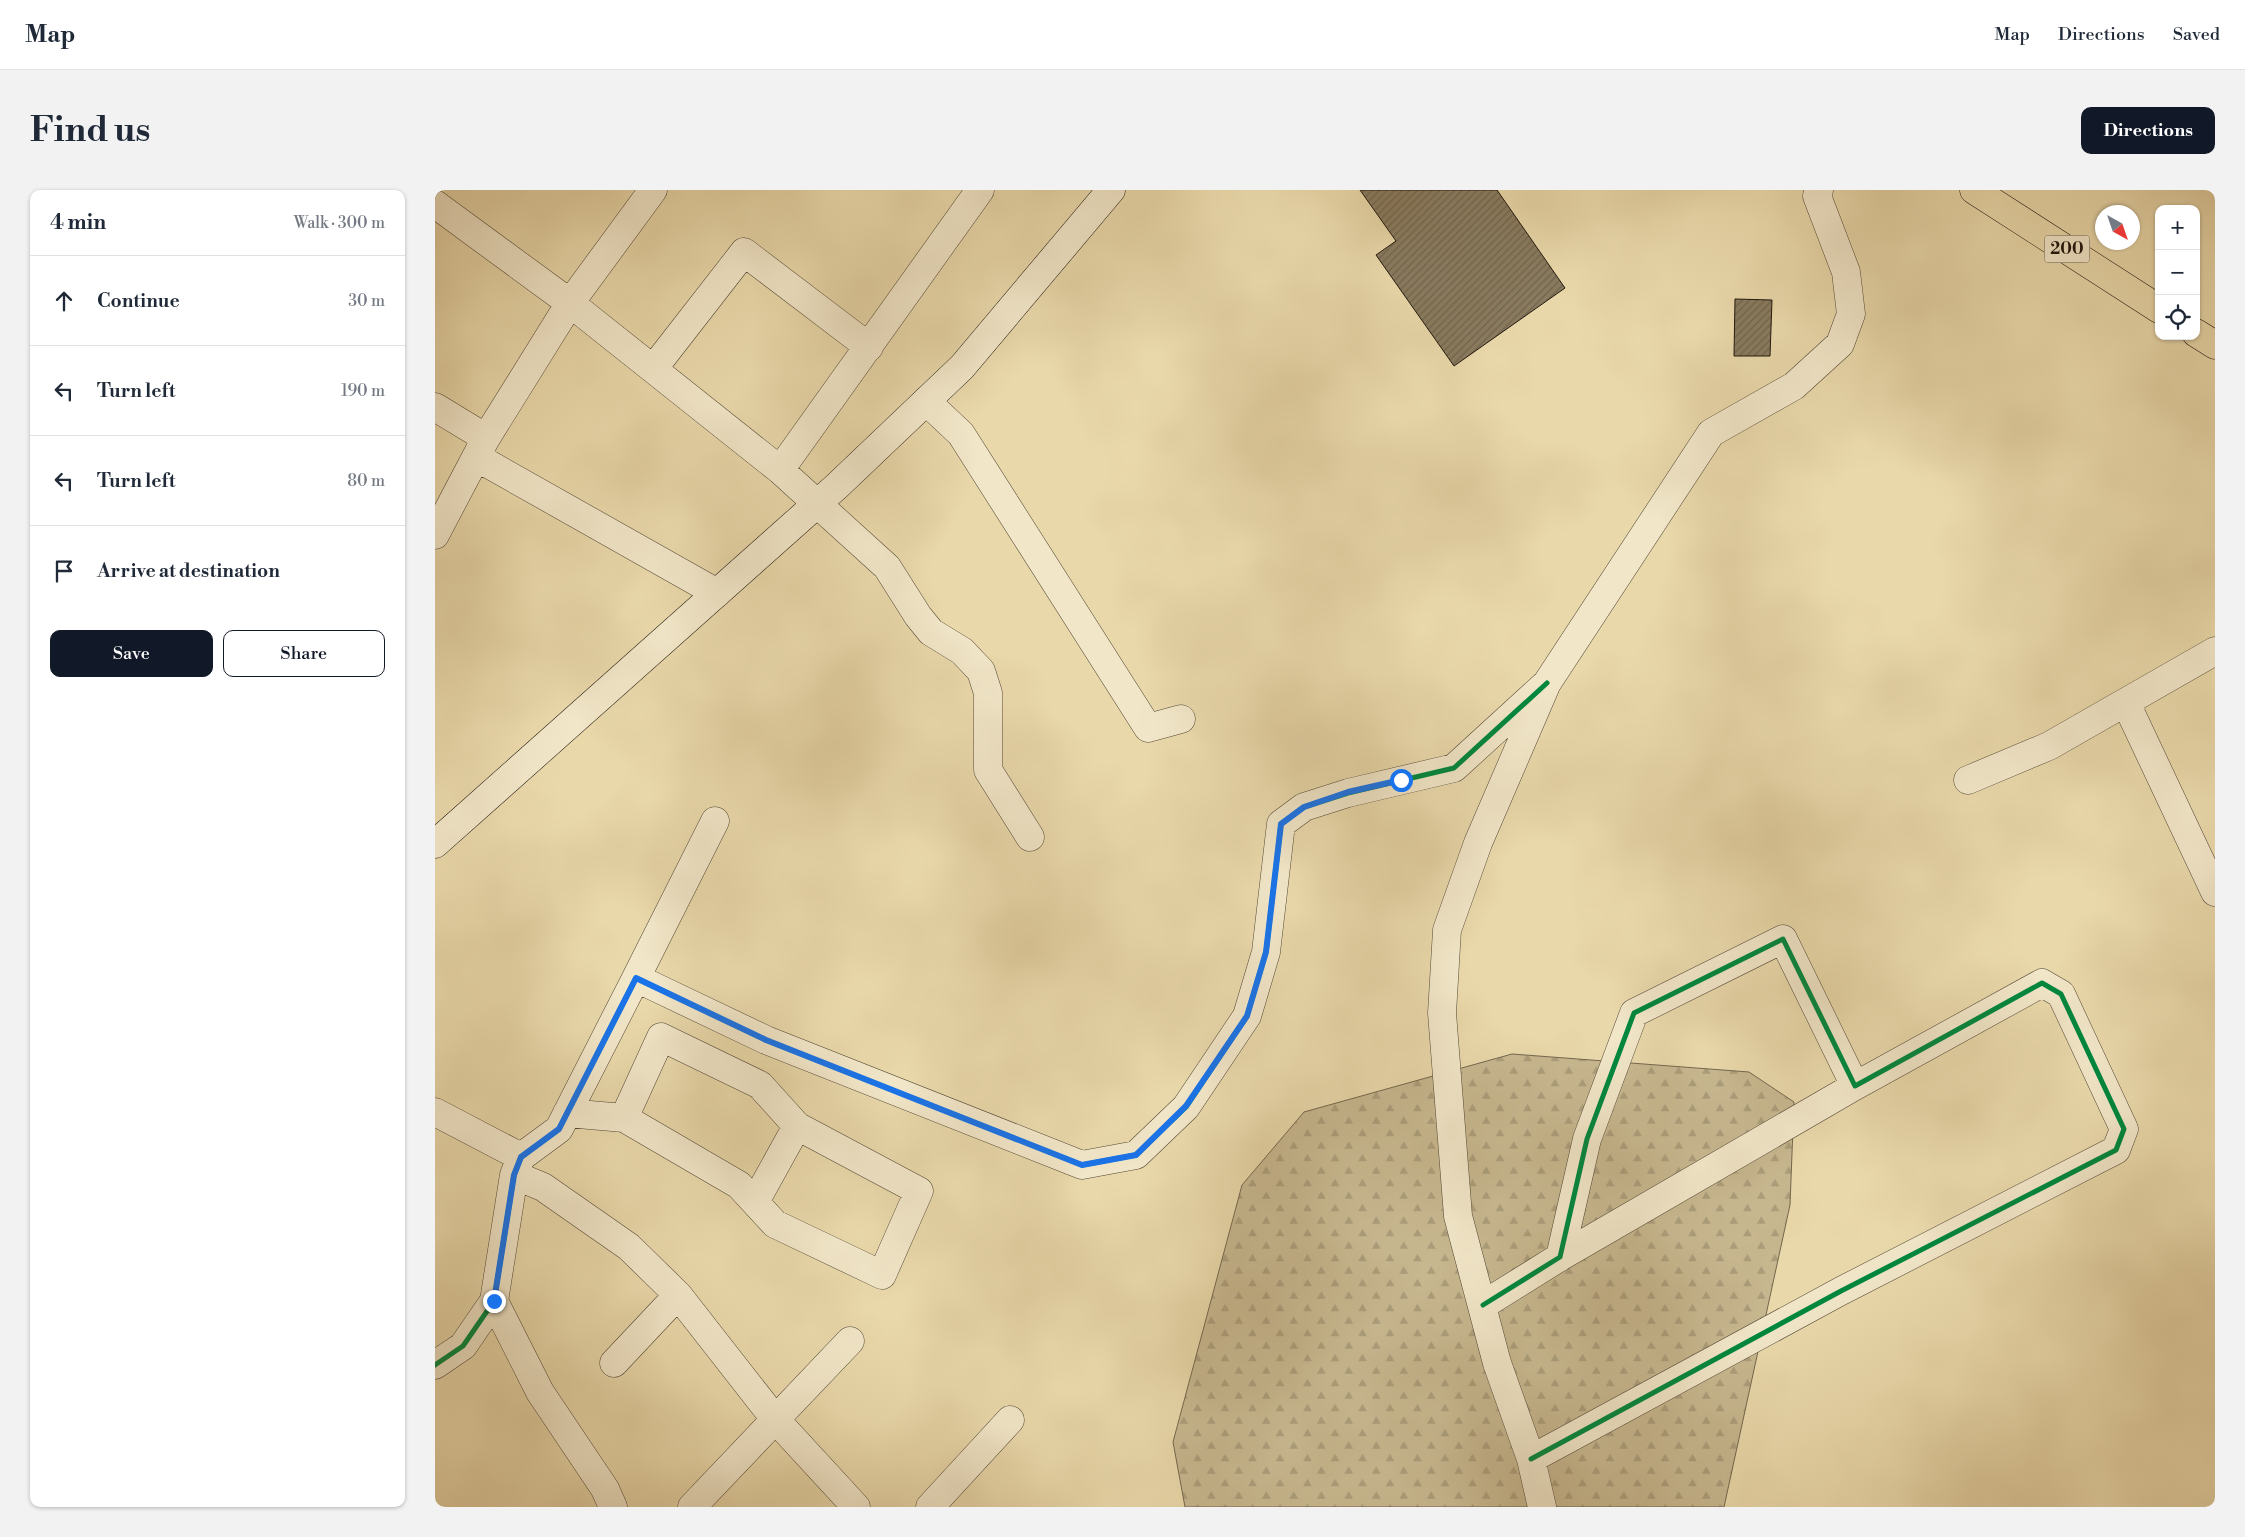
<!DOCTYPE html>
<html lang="en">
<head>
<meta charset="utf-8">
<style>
	:root { --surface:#fff; --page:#f2f2f3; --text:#1f2937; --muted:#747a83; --line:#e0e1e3; --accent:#111827 }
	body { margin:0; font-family:"Libre Bodoni",serif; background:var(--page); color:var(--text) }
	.controls { position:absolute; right:15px; top:15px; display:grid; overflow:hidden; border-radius:10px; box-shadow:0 1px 4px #0004 }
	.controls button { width:45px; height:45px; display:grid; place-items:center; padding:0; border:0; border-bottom:1px solid var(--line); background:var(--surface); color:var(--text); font:25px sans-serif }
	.compass { position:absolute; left:1660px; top:15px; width:45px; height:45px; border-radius:50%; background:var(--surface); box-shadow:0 1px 4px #0004; rotate:140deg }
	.stop { position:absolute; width:15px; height:15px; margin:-11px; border:4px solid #1a73e8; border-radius:50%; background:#fff }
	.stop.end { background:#1a73e8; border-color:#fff; box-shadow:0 1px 5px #0008 }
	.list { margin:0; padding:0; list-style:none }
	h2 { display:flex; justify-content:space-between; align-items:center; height:65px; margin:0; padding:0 20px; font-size:21px }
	h2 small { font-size:16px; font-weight:400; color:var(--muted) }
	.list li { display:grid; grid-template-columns:32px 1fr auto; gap:15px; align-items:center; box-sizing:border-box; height:90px; padding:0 20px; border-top:1px solid var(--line) }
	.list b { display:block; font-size:19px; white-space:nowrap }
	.list em { font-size:16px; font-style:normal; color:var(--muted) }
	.actions { display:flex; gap:10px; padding:15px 20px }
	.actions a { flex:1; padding:11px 0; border:1px solid var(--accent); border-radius:10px; text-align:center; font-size:18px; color:var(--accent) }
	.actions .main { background:var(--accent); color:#fff }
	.icon { flex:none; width:28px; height:28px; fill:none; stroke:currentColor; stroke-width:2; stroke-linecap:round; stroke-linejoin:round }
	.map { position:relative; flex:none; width:1780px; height:1317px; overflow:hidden; border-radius:10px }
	header { display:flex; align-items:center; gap:30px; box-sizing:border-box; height:70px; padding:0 25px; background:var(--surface); border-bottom:1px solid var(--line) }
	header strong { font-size:24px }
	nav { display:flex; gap:28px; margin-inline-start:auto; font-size:18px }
	.intro { display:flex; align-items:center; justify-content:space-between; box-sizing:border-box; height:120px; padding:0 30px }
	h1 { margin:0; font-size:35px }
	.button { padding:12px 22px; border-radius:10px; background:var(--accent); color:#fff; font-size:18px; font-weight:700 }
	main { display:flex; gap:30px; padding:0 30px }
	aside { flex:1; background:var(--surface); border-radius:10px; box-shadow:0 1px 4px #0004 }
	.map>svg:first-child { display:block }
	.forest { fill:url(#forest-firs); stroke:#74674e }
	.building { fill:url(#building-hatch); stroke:#20170e }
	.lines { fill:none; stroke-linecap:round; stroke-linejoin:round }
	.street-casing { stroke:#524735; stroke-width:29 }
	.secondary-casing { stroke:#20170e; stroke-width:29 }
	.highway-casing { stroke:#20170e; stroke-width:29 }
	.street { stroke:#f1e6c8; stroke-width:28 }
	.secondary { stroke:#f1e6c8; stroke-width:28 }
	.highway { stroke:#e9d8aa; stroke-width:28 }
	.cycleway-casing { stroke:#f1e6c8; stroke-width:8 }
	.cycleway { stroke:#00873e; stroke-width:5 }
	.route { stroke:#1a73e8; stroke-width:6 }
	.labels { text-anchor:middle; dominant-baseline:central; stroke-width:4; stroke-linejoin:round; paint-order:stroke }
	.shield { fill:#f1e6c8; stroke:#5f5546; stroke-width:1 }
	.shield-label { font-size:16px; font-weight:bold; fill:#20170e }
</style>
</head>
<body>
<header>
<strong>Map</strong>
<nav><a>Map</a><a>Directions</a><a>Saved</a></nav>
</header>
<div class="intro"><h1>Find us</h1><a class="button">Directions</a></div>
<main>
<aside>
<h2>4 min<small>Walk · 300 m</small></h2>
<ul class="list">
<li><svg class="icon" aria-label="ahead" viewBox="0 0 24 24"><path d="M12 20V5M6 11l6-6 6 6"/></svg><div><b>Continue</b></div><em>30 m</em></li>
<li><svg class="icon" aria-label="left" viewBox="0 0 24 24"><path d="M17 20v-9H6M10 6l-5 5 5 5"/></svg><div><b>Turn left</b></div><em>190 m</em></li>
<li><svg class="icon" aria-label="left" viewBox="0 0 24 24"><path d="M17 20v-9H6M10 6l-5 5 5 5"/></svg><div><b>Turn left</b></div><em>80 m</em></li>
<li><svg class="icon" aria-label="arrive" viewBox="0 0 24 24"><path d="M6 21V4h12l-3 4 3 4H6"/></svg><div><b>Arrive at destination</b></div></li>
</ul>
<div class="actions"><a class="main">Save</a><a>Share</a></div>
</aside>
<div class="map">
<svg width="1780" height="1317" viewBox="0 0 1780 1317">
	<defs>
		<pattern id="forest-firs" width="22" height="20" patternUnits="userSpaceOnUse" patternTransform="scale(1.25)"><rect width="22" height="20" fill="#c7b78f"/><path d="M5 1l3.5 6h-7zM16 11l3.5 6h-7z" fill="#ab9d7a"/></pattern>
		<pattern id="building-hatch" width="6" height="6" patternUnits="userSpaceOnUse" patternTransform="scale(1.25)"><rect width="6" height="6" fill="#897b5f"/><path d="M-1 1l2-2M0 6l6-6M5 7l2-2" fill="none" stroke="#70644d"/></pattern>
	</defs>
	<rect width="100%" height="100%" fill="#e9d8aa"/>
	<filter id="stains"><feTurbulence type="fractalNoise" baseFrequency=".004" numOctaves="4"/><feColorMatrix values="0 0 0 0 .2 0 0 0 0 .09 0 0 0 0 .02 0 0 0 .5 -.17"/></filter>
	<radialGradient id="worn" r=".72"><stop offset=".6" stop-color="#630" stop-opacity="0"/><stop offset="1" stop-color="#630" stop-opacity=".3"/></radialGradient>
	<path class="forest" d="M 1077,864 L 1314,882 L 1359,912 L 1355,1015 L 1289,1317 L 750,1317 L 738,1252 L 807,995 L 869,922 Z"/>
	<path class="building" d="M 925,0 L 1062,0 L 1130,98 L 1019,176 L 941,65 L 961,51 Z
		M 1300,109 L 1337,110 L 1335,166 L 1299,166 Z"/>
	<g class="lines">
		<defs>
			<path id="street" d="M 0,14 L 135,113 L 345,280 L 545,0
				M 218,179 L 309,62 L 434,157
				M 491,211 L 526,244 L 713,538 L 746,529
				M 0,217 L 51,248
				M 41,267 L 282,403
				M 345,280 L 452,377 L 483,426 L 496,442 L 527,461 L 546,481 L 553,503 L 553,580 L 595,647
				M 0,345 L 51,248 L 135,113 L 218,0
				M 1691,513 L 1780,702
				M 1533,590 L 1614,556 L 1780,461
				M 201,788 L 280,631
				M 0,922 L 86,967
				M 132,923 L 189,928 L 304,995 L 340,1034 L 447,1085 L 484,1001 L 362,936 L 325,895 L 226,847 L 189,928
				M 79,985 L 108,997 L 194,1057 L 243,1105 L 340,1229 L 421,1317
				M 320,1012 L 362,936
				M 1125,1067 L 1420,896
				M 59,1111 L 105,1202 L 170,1299 L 178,1317
				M 1048,1115 L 1125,1067 L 1152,949 L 1199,823 L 1348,749 L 1420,896 L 1607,793 L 1626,804 L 1689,939 L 1681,960 L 1406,1101 L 1096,1269
				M 179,1173 L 243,1105
				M 0,1175 L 28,1156 L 59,1111 L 79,985 L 86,967 L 124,939 L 201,788 L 331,850 L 647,975 L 701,965 L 751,917 L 812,826 L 831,762 L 846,634 L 869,617 L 913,603 L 1019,578 L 1112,493
				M 257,1317 L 415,1151
				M 495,1317 L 575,1230
				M 1107,1317 L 1096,1269 L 1062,1173 L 1023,1026 L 1007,823 L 1012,740 L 1043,653 L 1112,493 L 1276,243 L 1359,196 L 1405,154 L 1416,124 L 1411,82 L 1382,6 L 1384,0"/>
			<path id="secondary" d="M 0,654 L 402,296 L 527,177 L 676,0"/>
			<path id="highway" d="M 1539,0 L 1724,119
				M 1761,143 L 1780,155"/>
		</defs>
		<use href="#street" class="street-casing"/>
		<use href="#secondary" class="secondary-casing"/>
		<use href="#highway" class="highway-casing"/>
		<use href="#street" class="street"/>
		<use href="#secondary" class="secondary"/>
		<use href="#highway" class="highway"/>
		<defs>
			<path id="cycleway" d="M 1048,1115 L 1125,1067 L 1152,949 L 1199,823 L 1348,749 L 1420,896 L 1607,793 L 1626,804 L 1689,939 L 1681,960 L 1406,1101 L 1096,1269
				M 0,1175 L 28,1156 L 59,1111 L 79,985 L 86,967 L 124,939 L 201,788 L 331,850 L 647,975 L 701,965 L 751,917 L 812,826 L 831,762 L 846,634 L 869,617 L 913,603 L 1019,578 L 1112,493"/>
		</defs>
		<use href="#cycleway" class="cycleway-casing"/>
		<use href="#cycleway" class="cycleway"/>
	</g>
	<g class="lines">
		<path class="route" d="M 59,1111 L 79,985 L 86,967 L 124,939 L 201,788 L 331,850 L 647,975 L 701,965 L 751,916 L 812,826 L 831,762 L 846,634 L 869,617 L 913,602 L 966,590"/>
	</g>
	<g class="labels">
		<rect class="shield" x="1609.5" y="45.5" width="45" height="27" rx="4"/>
		<g class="shield-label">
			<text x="1632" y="59">200</text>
		</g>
	</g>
	<rect width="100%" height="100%" filter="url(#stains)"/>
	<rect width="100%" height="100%" fill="url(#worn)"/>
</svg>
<div class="controls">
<button>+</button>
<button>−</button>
<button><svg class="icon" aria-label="locate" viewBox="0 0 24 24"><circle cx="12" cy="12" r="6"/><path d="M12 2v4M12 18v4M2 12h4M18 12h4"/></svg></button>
</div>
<svg class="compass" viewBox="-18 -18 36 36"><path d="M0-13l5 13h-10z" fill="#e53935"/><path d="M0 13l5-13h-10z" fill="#747a83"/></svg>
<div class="stop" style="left:966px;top:590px"></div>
<div class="stop end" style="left:59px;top:1111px"></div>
</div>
</main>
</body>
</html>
